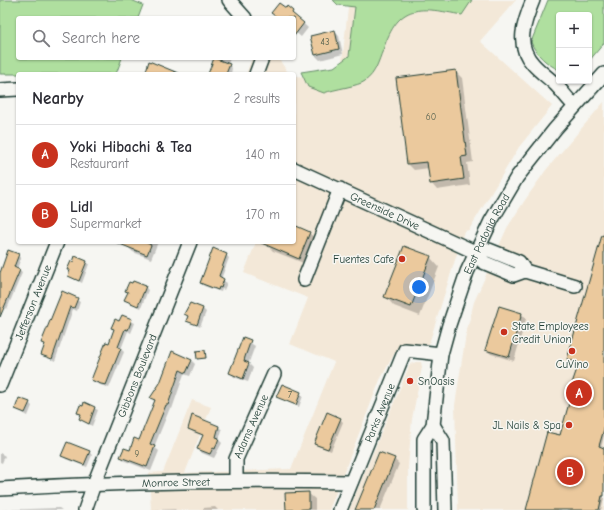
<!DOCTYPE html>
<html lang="en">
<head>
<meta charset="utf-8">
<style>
	:root { --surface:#fff; --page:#f2f2f3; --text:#2b2b33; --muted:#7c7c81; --line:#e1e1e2; --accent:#c8321e }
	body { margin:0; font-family:"Comic Neue",sans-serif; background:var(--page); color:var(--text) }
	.controls { position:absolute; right:12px; top:12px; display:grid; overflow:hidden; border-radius:4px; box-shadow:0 1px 3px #0004 }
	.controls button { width:36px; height:36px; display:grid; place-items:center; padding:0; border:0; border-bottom:1px solid var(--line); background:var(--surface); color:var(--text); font:20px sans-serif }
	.you { position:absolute; left:419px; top:287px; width:14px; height:14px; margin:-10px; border:3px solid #fff; border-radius:50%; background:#1a73e8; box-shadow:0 0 0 6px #1a73e833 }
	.badge { display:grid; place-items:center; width:26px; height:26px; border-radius:50%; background:var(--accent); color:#fff; font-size:13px; font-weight:700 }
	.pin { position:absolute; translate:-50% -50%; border:2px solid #fff; box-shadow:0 1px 4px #0006 }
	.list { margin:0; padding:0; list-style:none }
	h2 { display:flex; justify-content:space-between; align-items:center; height:52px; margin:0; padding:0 16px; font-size:17px }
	h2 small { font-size:13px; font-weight:400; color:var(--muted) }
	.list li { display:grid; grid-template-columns:26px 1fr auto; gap:12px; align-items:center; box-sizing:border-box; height:60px; padding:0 16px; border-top:1px solid var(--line) }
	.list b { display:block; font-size:15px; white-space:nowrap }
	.list p { margin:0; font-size:13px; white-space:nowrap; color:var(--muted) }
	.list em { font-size:13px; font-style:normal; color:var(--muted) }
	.icon { flex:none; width:22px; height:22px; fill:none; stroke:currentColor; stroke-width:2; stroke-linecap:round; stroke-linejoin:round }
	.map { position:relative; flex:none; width:604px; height:510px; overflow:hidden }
	.search { position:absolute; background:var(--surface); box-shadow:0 1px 3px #0004; left:16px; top:16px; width:280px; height:44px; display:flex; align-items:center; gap:10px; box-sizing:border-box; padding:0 14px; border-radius:4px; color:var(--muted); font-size:15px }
	.panel { position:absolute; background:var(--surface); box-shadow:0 1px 3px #0004; left:16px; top:72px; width:280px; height:172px; border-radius:4px }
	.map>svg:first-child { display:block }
	.built { fill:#f3e8d8 }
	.green { fill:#afdf9f; stroke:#678e6a }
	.shadow { fill:#0003 }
	.building { fill:#ebc99d; stroke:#1f3d34 }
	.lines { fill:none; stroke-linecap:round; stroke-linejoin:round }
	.minor-casing { stroke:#1f3d34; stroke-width:16 }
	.minor { stroke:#f6f6f2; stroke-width:13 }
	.poi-dot { fill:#c8321e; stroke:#f6f6f2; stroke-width:1.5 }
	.labels { text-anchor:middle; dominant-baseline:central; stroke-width:3; stroke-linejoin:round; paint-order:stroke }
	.number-label { font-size:9px; fill:#52604e }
	.street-label { font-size:11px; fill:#1f3d34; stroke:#f6f6f2 }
	.poi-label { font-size:11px; fill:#1f3d34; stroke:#f6f6f2; text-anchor:end }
</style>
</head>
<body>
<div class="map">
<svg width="604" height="510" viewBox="0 0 604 510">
	<rect width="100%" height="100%" fill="#f6f6f2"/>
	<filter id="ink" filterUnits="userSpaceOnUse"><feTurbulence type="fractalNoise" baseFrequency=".025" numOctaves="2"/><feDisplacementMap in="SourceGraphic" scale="8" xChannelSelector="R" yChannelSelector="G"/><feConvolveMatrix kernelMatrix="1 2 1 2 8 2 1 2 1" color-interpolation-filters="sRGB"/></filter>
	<g filter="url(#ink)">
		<path class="built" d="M 349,0 L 516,0 L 480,41 L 552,106 L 519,147 L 469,230 L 464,231 L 429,344 L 405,345 L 398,347 L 380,380 L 329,510 L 151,510 L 149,473 L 163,472 L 192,400 L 211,407 L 185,473 L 291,469 L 334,362 L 290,344 L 308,298 L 244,273 L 256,242 L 294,242 L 294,76 L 340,79 Z
			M 252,58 L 278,58 L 289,74 L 246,74 Z
			M 604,102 L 604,510 L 458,510 L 455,405 L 466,334 L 474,302 L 507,228 L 525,200 L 546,170 Z
			M 416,362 L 421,362 L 422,367 L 412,419 L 408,467 L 408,510 L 349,510 L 410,364 Z"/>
		<path class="green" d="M 0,0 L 131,0 L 143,5 L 138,18 L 18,18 L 18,58 L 122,58 L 116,74 L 0,74 Z
			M 333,0 L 472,0 L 462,15 C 420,7 399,2 383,50 C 378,62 376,73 365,81 C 359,86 334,89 324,93 L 308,87 L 301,72 L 334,67 L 349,56 L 355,7 L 338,5 Z
			M 548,0 L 604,0 L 604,43 L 589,61 L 589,15 L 559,15 L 559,70 C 547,64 536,55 531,42 Z"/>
		<path class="shadow" d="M 287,8 L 308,28 L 301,37 L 294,31 L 294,18 L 278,18 L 272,13 Z
			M 170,16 L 183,18 L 184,18 L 170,18 Z
			M 334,31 L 339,36 L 343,54 L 320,60 L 315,55 L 311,37 Z
			M 216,58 L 230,58 L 228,64 L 232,68 L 231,74 L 210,74 Z
			M 456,72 L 462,78 L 473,162 L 467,163 L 470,185 L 437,190 L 431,183 L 429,168 L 414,170 L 408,164 Z
			M 294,227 L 309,233 L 316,239 L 306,264 L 273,251 L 267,245 L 268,242 L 294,242 Z
			M 604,231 L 604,436 L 601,448 L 604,449 L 604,498 L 601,510 L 527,510 L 561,437 L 572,397 L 569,395 L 580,364 L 568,359 Z
			M 130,242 L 158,242 L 151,259 L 133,252 L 128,247 Z
			M 9,251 L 21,258 L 17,269 L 22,273 L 7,309 L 1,307 L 0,310 L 0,281 Z
			M 226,255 L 229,258 L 221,279 L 227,283 L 224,290 L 222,289 L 221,292 L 204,286 L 201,283 Z
			M 430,257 L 439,267 L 420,316 L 394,306 L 385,296 Z
			M 86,261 L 89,264 L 82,283 L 69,276 L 71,271 L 69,269 Z
			M 145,287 L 148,290 L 141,308 L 125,300 L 129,293 L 126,290 Z
			M 62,292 L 80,302 L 77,311 L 73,309 L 55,361 L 42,354 L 45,346 L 42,343 Z
			M 203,309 L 206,312 L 200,327 L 187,320 L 188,317 L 186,314 Z
			M 522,314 L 526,319 L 514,361 L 491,354 L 486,350 Z
			M 122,316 L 135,323 L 131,333 L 128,331 L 121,349 L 124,352 L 109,388 L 95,383 L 92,380 L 110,344 L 115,330 L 113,328 L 120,322 Z
			M 243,338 L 255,346 L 249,362 L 249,364 L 253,368 L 248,382 L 234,377 L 230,372 Z
			M 191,360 L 195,364 L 190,376 L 184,374 L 172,409 L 170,408 L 154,447 L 159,451 L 151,471 L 125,461 L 121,457 L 130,451 L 140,441 L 155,402 L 152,398 L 160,383 Z
			M 300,393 L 303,396 L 299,407 L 277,397 Z
			M 29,403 L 32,406 L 28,416 L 16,409 Z
			M 85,404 L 98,410 L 92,426 L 80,419 L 81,415 L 78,412 Z
			M 340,419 L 343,422 L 331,451 L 318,446 L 315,443 Z
			M 218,426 L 222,430 L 219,440 L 222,443 L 214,458 L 202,453 L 198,449 L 204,436 L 193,432 L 189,428 Z
			M 89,452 L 92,455 L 87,467 L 66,459 L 63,456 Z
			M 0,453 L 5,456 L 2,463 L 0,462 Z
			M 394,459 L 399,464 L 380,510 L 356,510 Z
			M 308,493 L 315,499 L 315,510 L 287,509 Z
			M 215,507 L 218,510 L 203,510 L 203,508 Z
			M 59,508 L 62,510 L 0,510 Z
			M 175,509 L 176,510 L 152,510 Z"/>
		<path class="building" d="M 279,3 L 286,8 L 287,6 L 293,11 L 292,13 L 304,23 L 294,36 L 294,18 L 278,18 L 271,13 Z
			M 335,30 L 339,49 L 315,55 L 310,36 Z
			M 214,58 L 230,64 L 226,74 L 208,74 Z
			M 149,61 L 178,73 L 178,74 L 145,74 Z
			M 456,70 L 467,156 L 461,157 L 464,179 L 430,184 L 427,162 L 407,164 L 396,78 Z
			M 294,225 L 310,232 L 299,259 L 259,242 L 294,242 Z
			M 602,235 L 604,236 L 604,429 L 599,446 L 604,448 L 604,496 L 602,496 L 599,510 L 526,510 L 547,432 L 560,435 L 571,396 L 568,395 L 579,363 L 567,359 Z
			M 115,242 L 145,242 L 151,245 L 147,255 Z
			M 404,246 L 431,256 L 411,307 L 384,297 Z
			M 213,248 L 227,254 L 219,276 L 224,279 L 221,288 L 219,287 L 218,290 L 200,283 Z
			M 8,250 L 19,254 L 14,267 L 20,270 L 0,317 L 0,273 Z
			M 75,256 L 87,261 L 79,281 L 68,276 L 70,270 L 67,270 L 71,261 L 73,262 Z
			M 133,281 L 146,286 L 138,306 L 124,300 L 128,292 L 125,291 L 129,282 L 132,283 Z
			M 62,291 L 78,298 L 74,308 L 70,307 L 52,359 L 41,355 L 45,344 L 41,343 Z
			M 190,303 L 203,308 L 197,325 L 186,321 L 188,316 L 184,314 Z
			M 499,306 L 522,313 L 509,357 L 485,350 Z
			M 122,315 L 132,319 L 128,330 L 125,329 L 118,347 L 121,348 L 106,385 L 101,384 L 91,380 L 106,342 L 109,343 L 114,329 L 111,328 L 115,319 L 119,321 Z
			M 243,337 L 251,340 L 245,357 L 244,361 L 249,363 L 243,379 L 229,373 Z
			M 205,350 L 206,358 L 197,359 L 196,351 Z
			M 172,351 L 192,360 L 186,373 L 180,370 L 168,405 L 166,405 L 150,444 L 155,446 L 147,467 L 120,457 L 124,448 L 130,450 L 134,438 L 139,440 L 155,400 L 150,398 L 160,383 Z
			M 282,384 L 301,392 L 296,405 L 276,397 Z
			M 19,398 L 30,402 L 25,413 L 15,409 Z
			M 84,402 L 95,407 L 89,424 L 79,419 L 81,414 L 77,413 L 80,405 L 83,406 Z
			M 327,412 L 341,418 L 328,449 L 314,444 Z
			M 192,415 L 219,426 L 216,437 L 219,438 L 215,449 L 213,448 L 210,454 L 197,449 L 203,435 L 188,429 Z
			M 67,442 L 90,451 L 84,465 L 61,456 Z
			M 379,452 L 395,458 L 374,510 L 355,510 Z
			M 309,492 L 309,509 L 286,510 L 285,493 Z"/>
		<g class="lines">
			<defs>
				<g id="minor">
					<path d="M 229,0 L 245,18"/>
					<path d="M 533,0 C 524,22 515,45 533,64 C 540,72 549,78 556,85 C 563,92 568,100 575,106"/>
					<path d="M 256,74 L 262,58"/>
					<path d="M 0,90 L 18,89"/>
					<path id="s1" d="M 294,169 L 475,252 L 483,262 L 514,275 L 525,271 L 575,286"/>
					<path d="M 475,252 L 489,250 L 519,262 L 525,271"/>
					<path d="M 304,280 L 340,189"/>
					<path id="s2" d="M 0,385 L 57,242"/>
					<path d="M 433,425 L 443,441 L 445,510"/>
					<path id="s3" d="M 236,480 L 236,459 L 274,374"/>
					<path id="s4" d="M 0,489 C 117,482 234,480 351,482"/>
					<path id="s5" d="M 85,510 L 94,484 L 190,242"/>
					<path id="s6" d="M 340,510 L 405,350 L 441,354"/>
					<path id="s7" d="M 424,510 L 424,439 L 433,425 L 441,354 L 449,325 L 467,272 L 491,221 L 517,177 L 555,129 L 604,74"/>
				</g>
			</defs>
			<use href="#minor" class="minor-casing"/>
			<use href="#minor" class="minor"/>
		</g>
	</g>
	<g class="poi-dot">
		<circle cx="402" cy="259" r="4"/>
		<circle cx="504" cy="332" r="4"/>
		<circle cx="572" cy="351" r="4"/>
		<circle cx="410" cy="381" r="4"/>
		<circle cx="569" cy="425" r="4"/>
	</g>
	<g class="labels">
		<g class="number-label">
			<text x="325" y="42">43</text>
			<text x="431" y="117">60</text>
			<text x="290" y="395">7</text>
			<text x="137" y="454">9</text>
		</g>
		<g class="street-label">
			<text stroke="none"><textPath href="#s1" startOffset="100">Greenside Drive</textPath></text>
			<text stroke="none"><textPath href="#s7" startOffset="288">East Padonia Road</textPath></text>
			<text stroke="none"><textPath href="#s2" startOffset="89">Jefferson Avenue</textPath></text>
			<text stroke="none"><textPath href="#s5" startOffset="144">Gibbons Boulevard</textPath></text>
			<text stroke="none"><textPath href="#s6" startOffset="105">Parks Avenue</textPath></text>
			<text stroke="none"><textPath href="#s3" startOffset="57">Adams Avenue</textPath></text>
			<text stroke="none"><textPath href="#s4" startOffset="176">Monroe Street</textPath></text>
		</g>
		<g class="poi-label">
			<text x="394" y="259">Fuentes Cafe</text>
			<text x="512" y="326" text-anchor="start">State Employees<tspan x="512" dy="13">Credit Union</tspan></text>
			<text x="572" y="364" text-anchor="middle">CuVino</text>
			<text x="418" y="381" text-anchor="start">SnOasis</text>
			<text x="561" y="425">JL Nails &amp; Spa</text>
		</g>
	</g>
</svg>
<div class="controls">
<button>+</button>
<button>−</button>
</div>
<div class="you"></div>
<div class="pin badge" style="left:579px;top:393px">A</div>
<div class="pin badge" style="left:570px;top:472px">B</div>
<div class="search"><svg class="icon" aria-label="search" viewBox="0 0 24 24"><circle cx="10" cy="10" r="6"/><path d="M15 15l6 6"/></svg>Search here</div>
<section class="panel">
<h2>Nearby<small>2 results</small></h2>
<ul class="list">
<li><span class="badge">A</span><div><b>Yoki Hibachi &amp; Tea</b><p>Restaurant</p></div><em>140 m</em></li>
<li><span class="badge">B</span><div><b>Lidl</b><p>Supermarket</p></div><em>170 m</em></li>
</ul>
</section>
</div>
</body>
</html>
